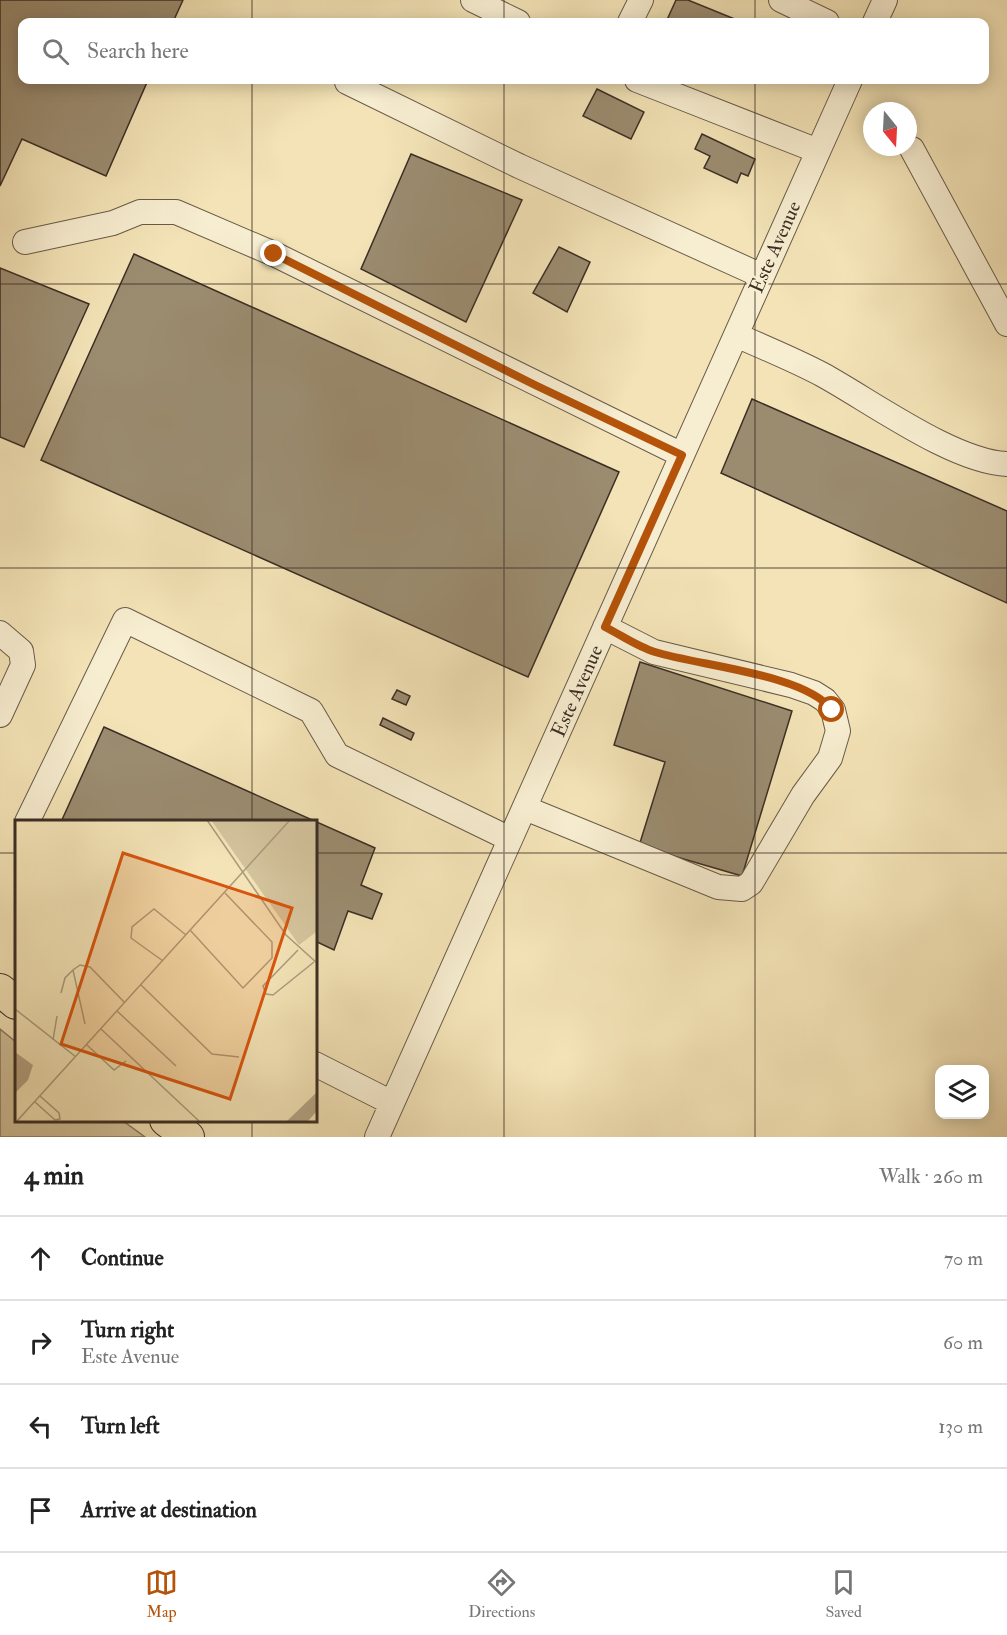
<!DOCTYPE html>
<html lang="en">
<head>
<meta charset="utf-8">
<style>
	:root { --surface:#fff; --page:#f6f6f6; --text:#222; --muted:#767676; --line:#e0e0e0; --accent:#b45309 }
	body { margin:0; font-family:"IM FELL Double Pica",serif; background:var(--page); color:var(--text) }
	.controls { position:absolute; right:18px; bottom:18px; display:grid; overflow:hidden; border-radius:12px; box-shadow:0 3px 15px #0003 }
	.controls button { width:54px; height:54px; display:grid; place-items:center; padding:0; border:0; border-bottom:2px solid var(--line); background:var(--surface); color:var(--text); font:30px sans-serif }
	.compass { position:absolute; left:863px; top:102px; width:54px; height:54px; border-radius:50%; background:var(--surface); box-shadow:0 3px 15px #0003; rotate:162deg }
	.stop { position:absolute; width:18px; height:18px; margin:-14px; border:4px solid #b45309; border-radius:50%; background:#fff }
	.stop.end { background:#b45309; border-color:#fff; box-shadow:0 2px 6px #0008 }
	.list { margin:0; padding:0; list-style:none }
	h2 { display:flex; justify-content:space-between; align-items:center; height:78px; margin:0; padding:0 24px; font-size:26px }
	h2 small { font-size:20px; font-weight:400; color:var(--muted) }
	.list li { display:grid; grid-template-columns:39px 1fr auto; gap:18px; align-items:center; box-sizing:border-box; height:84px; padding:0 24px; border-top:2px solid var(--line) }
	.list b { display:block; font-size:22px; white-space:nowrap }
	.list p { margin:0; font-size:20px; white-space:nowrap; color:var(--muted) }
	.list em { font-size:20px; font-style:normal; color:var(--muted) }
	.icon { flex:none; width:33px; height:33px; fill:none; stroke:currentColor; stroke-width:2; stroke-linecap:round; stroke-linejoin:round }
	.map { position:relative; flex:none; width:1007px; height:1137px; overflow:hidden }
	.search { position:absolute; background:var(--surface); box-shadow:0 3px 15px #0003; left:18px; right:18px; top:18px; height:66px; display:flex; align-items:center; gap:15px; box-sizing:border-box; padding:0 21px; border-radius:12px; color:var(--muted); font-size:22px }
	.sheet { height:414px; background:var(--surface) }
	nav { display:flex; justify-content:space-around; align-items:center; box-sizing:border-box; height:84px; border-top:2px solid var(--line); background:var(--surface); font-size:16px; color:var(--muted) }
	nav a { display:grid; justify-items:center; gap:3px }
	nav .on { color:var(--accent) }
	.map>svg:first-child { display:block }
	.green { fill:#d4c49d; stroke:#887961; stroke-width:1.5 }
	.building { fill:#9b8c70; stroke:#3b2e25; stroke-width:1.5 }
	.lines { fill:none; stroke-linecap:round; stroke-linejoin:round }
	.minor-casing { stroke:#695b49; stroke-width:26 }
	.major-casing { stroke:#3b2e25; stroke-width:34 }
	.minor { stroke:#f7edd0; stroke-width:24 }
	.major { stroke:#f3e3b6; stroke-width:32 }
	.route { stroke:#b45309; stroke-width:8 }
	.grid { fill:none; stroke:#3b2e25; stroke-width:1.5; stroke-opacity:0.55 }
	.labels { text-anchor:middle; dominant-baseline:central; stroke-width:5; stroke-linejoin:round; paint-order:stroke }
	.street-label { font-size:20px; fill:#3b2e25; stroke:#f7edd0 }
	.inset-road { fill:none; stroke:#a99b7c; stroke-width:1.5 }
	.view { fill:#d7550e; fill-opacity:0.15; stroke:#d7550e; stroke-width:3 }
	.inset-edge { fill:none; stroke:#3b2e25; stroke-width:3 }
</style>
</head>
<body>
<div class="map">
<svg width="1007" height="1137" viewBox="0 0 1007 1137">
	<rect width="100%" height="100%" fill="#f3e3b6"/>
	<filter id="stains"><feTurbulence type="fractalNoise" baseFrequency=".00333" numOctaves="4"/><feColorMatrix values="0 0 0 0 .2 0 0 0 0 .09 0 0 0 0 .02 0 0 0 .5 -.17"/></filter>
	<radialGradient id="worn" r=".72"><stop offset=".6" stop-color="#630" stop-opacity="0"/><stop offset="1" stop-color="#630" stop-opacity=".3"/></radialGradient>
	<path class="green" d="M 0,1029 L 16,1042 L 16,1120 L 123,1121 L 145,1137 L 0,1137 Z"/>
	<path class="building" d="M 0,0 L 183,0 L 173,22 L 22,22 L 22,80 L 148,80 L 106,176 L 22,139 L 0,186 Z
		M 676,0 L 688,0 L 742,22 L 666,22 Z
		M 597,89 L 644,112 L 631,139 L 583,116 Z
		M 702,134 L 755,159 L 748,176 L 741,173 L 737,183 L 704,168 L 710,156 L 695,149 Z
		M 411,154 L 522,200 L 466,322 L 361,269 Z
		M 559,247 L 590,262 L 567,312 L 533,293 Z
		M 134,254 L 619,472 L 528,677 L 41,460 Z
		M 0,268 L 89,304 L 24,447 L 0,437 Z
		M 752,399 L 1007,511 L 1007,603 L 721,473 Z
		M 640,662 L 792,711 L 742,876 L 639,846 L 665,762 L 614,745 Z
		M 397,690 L 410,696 L 406,705 L 392,699 Z
		M 383,718 L 414,733 L 411,740 L 380,725 Z
		M 104,727 L 375,848 L 361,885 L 382,894 L 372,919 L 348,911 L 334,950 L 315,941 L 315,822 L 61,822 Z"/>
	<g class="lines">
		<defs>
			<path id="minor" d="M 473,0 L 518,22
				M 781,0 L 827,22
				M 630,22 L 641,0
				M 875,22 L 885,0
				M 637,80 L 818,151
				M 347,82 L 519,166 L 762,276
				M 912,149 L 1007,324
				M 25,242 L 113,223 L 140,212 L 176,212 L 274,254 L 682,455
				M 736,335 C 765,348 795,360 823,375 C 872,402 954,462 1007,464
				M 0,633 L 21,651 L 23,665 L 0,715
				M 525,808 L 718,887 L 742,889 L 751,883 L 803,795 L 830,758 L 838,731 L 833,710 L 825,700 L 814,693 L 791,685 L 654,652 L 605,627
				M 27,822 L 125,620 L 311,711 L 337,755 L 510,839
				M 315,1064 L 392,1103
				M 377,1137 L 850,80"/>
			<path id="major" d="M 0,990 L 16,1003
				M 166,1120 L 188,1137"/>
		</defs>
		<use href="#minor" class="minor-casing"/>
		<use href="#major" class="major-casing"/>
		<use href="#minor" class="minor"/>
		<use href="#major" class="major"/>
	</g>
	<g class="lines">
		<path class="route" d="M 274,254 L 535,385 L 682,455 L 605,627 C 621,635 638,647 655,652 C 700,666 805,674 832,710"/>
	</g>
	<path class="grid" d="M 252,0 L 252,22M 504,0 L 504,22M 755,0 L 755,22M 252,80 L 252,822M 504,80 L 504,1137M 755,80 L 755,1137M 0,284 L 1007,284M 0,568 L 1007,568M 0,853 L 16,853M 315,853 L 1007,853M 252,1120 L 252,1137"/>
	<g class="labels">
		<g class="street-label">
			<text transform="translate(775 247) rotate(-66)">Este Avenue</text>
			<text transform="translate(577 691) rotate(-66)">Este Avenue</text>
		</g>
	</g>
	<g transform="translate(15 820)">
		<rect width="302" height="302" fill="#f3e3b6"/>
		<path d="M 196,0 L 301,0 L 301,112 L 284,125 Z" fill="#d4c49d"/>
		<path d="M 0,232 L 18,245 L 13,260 L 0,273 ZM 301,273 L 301,292 L 293,301 L 272,301 Z" fill="#b4a585"/>
		<path class="inset-road" d="M 192,0 L 271,115 L 302,143M 175,110 L 228,168 L 257,138 L 257,122 L 210,73M 283,130 L 248,166 L 251,174 L 258,175 L 299,142M 148,141 L 116,118 L 117,107 L 139,89 L 171,115M 58,150 L 65,145 L 75,147 L 110,183M 126,165 L 197,234 L 224,237M 46,173 L 50,158 L 58,150 L 70,204M 0,189 L 61,237M 102,191 L 161,246M 86,209 L 184,301M 38,220 L 42,196M 72,225 L 99,250 L 111,241M 20,282 L 40,300 L 45,299 L 44,293 L 25,276M 2,301 L 275,0"/>
		<path class="view" d="M 108,33 L 277,88 L 215,279 L 46,224 Z"/>
		<rect width="302" height="302" class="inset-edge"/>
	</g>
	<rect width="100%" height="100%" filter="url(#stains)"/>
	<rect width="100%" height="100%" fill="url(#worn)"/>
</svg>
<div class="controls">
<button><svg class="icon" aria-label="layers" viewBox="0 0 24 24"><path d="M12 4l9 5-9 5-9-5zM3 14l9 5 9-5"/></svg></button>
</div>
<svg class="compass" viewBox="-18 -18 36 36"><path d="M0-13l5 13h-10z" fill="#e53935"/><path d="M0 13l5-13h-10z" fill="#767676"/></svg>
<div class="stop" style="left:832px;top:710px"></div>
<div class="stop end" style="left:274px;top:254px"></div>
<div class="search"><svg class="icon" aria-label="search" viewBox="0 0 24 24"><circle cx="10" cy="10" r="6"/><path d="M15 15l6 6"/></svg>Search here</div>
</div>
<section class="sheet">
<h2>4 min<small>Walk · 260 m</small></h2>
<ul class="list">
<li><svg class="icon" aria-label="ahead" viewBox="0 0 24 24"><path d="M12 20V5M6 11l6-6 6 6"/></svg><div><b>Continue</b></div><em>70 m</em></li>
<li><svg class="icon" aria-label="right" viewBox="0 0 24 24"><path d="M7 20v-9h11M14 6l5 5-5 5"/></svg><div><b>Turn right</b><p>Este Avenue</p></div><em>60 m</em></li>
<li><svg class="icon" aria-label="left" viewBox="0 0 24 24"><path d="M17 20v-9H6M10 6l-5 5 5 5"/></svg><div><b>Turn left</b></div><em>130 m</em></li>
<li><svg class="icon" aria-label="arrive" viewBox="0 0 24 24"><path d="M6 21V4h12l-3 4 3 4H6"/></svg><div><b>Arrive at destination</b></div></li>
</ul>
</section>
<nav>
<a class="on"><svg class="icon" aria-label="map" viewBox="0 0 24 24"><path d="M3 6l6-2 6 2 6-2v14l-6 2-6-2-6 2zM9 4v14M15 6v14"/></svg>Map</a>
<a><svg class="icon" aria-label="directions" viewBox="0 0 24 24"><path d="M12 3l9 9-9 9-9-9zM9 14v-3h6M13 9l2 2-2 2"/></svg>Directions</a>
<a><svg class="icon" aria-label="saved" viewBox="0 0 24 24"><path d="M7 4h10v16l-5-4-5 4z"/></svg>Saved</a>
</nav>
</body>
</html>
